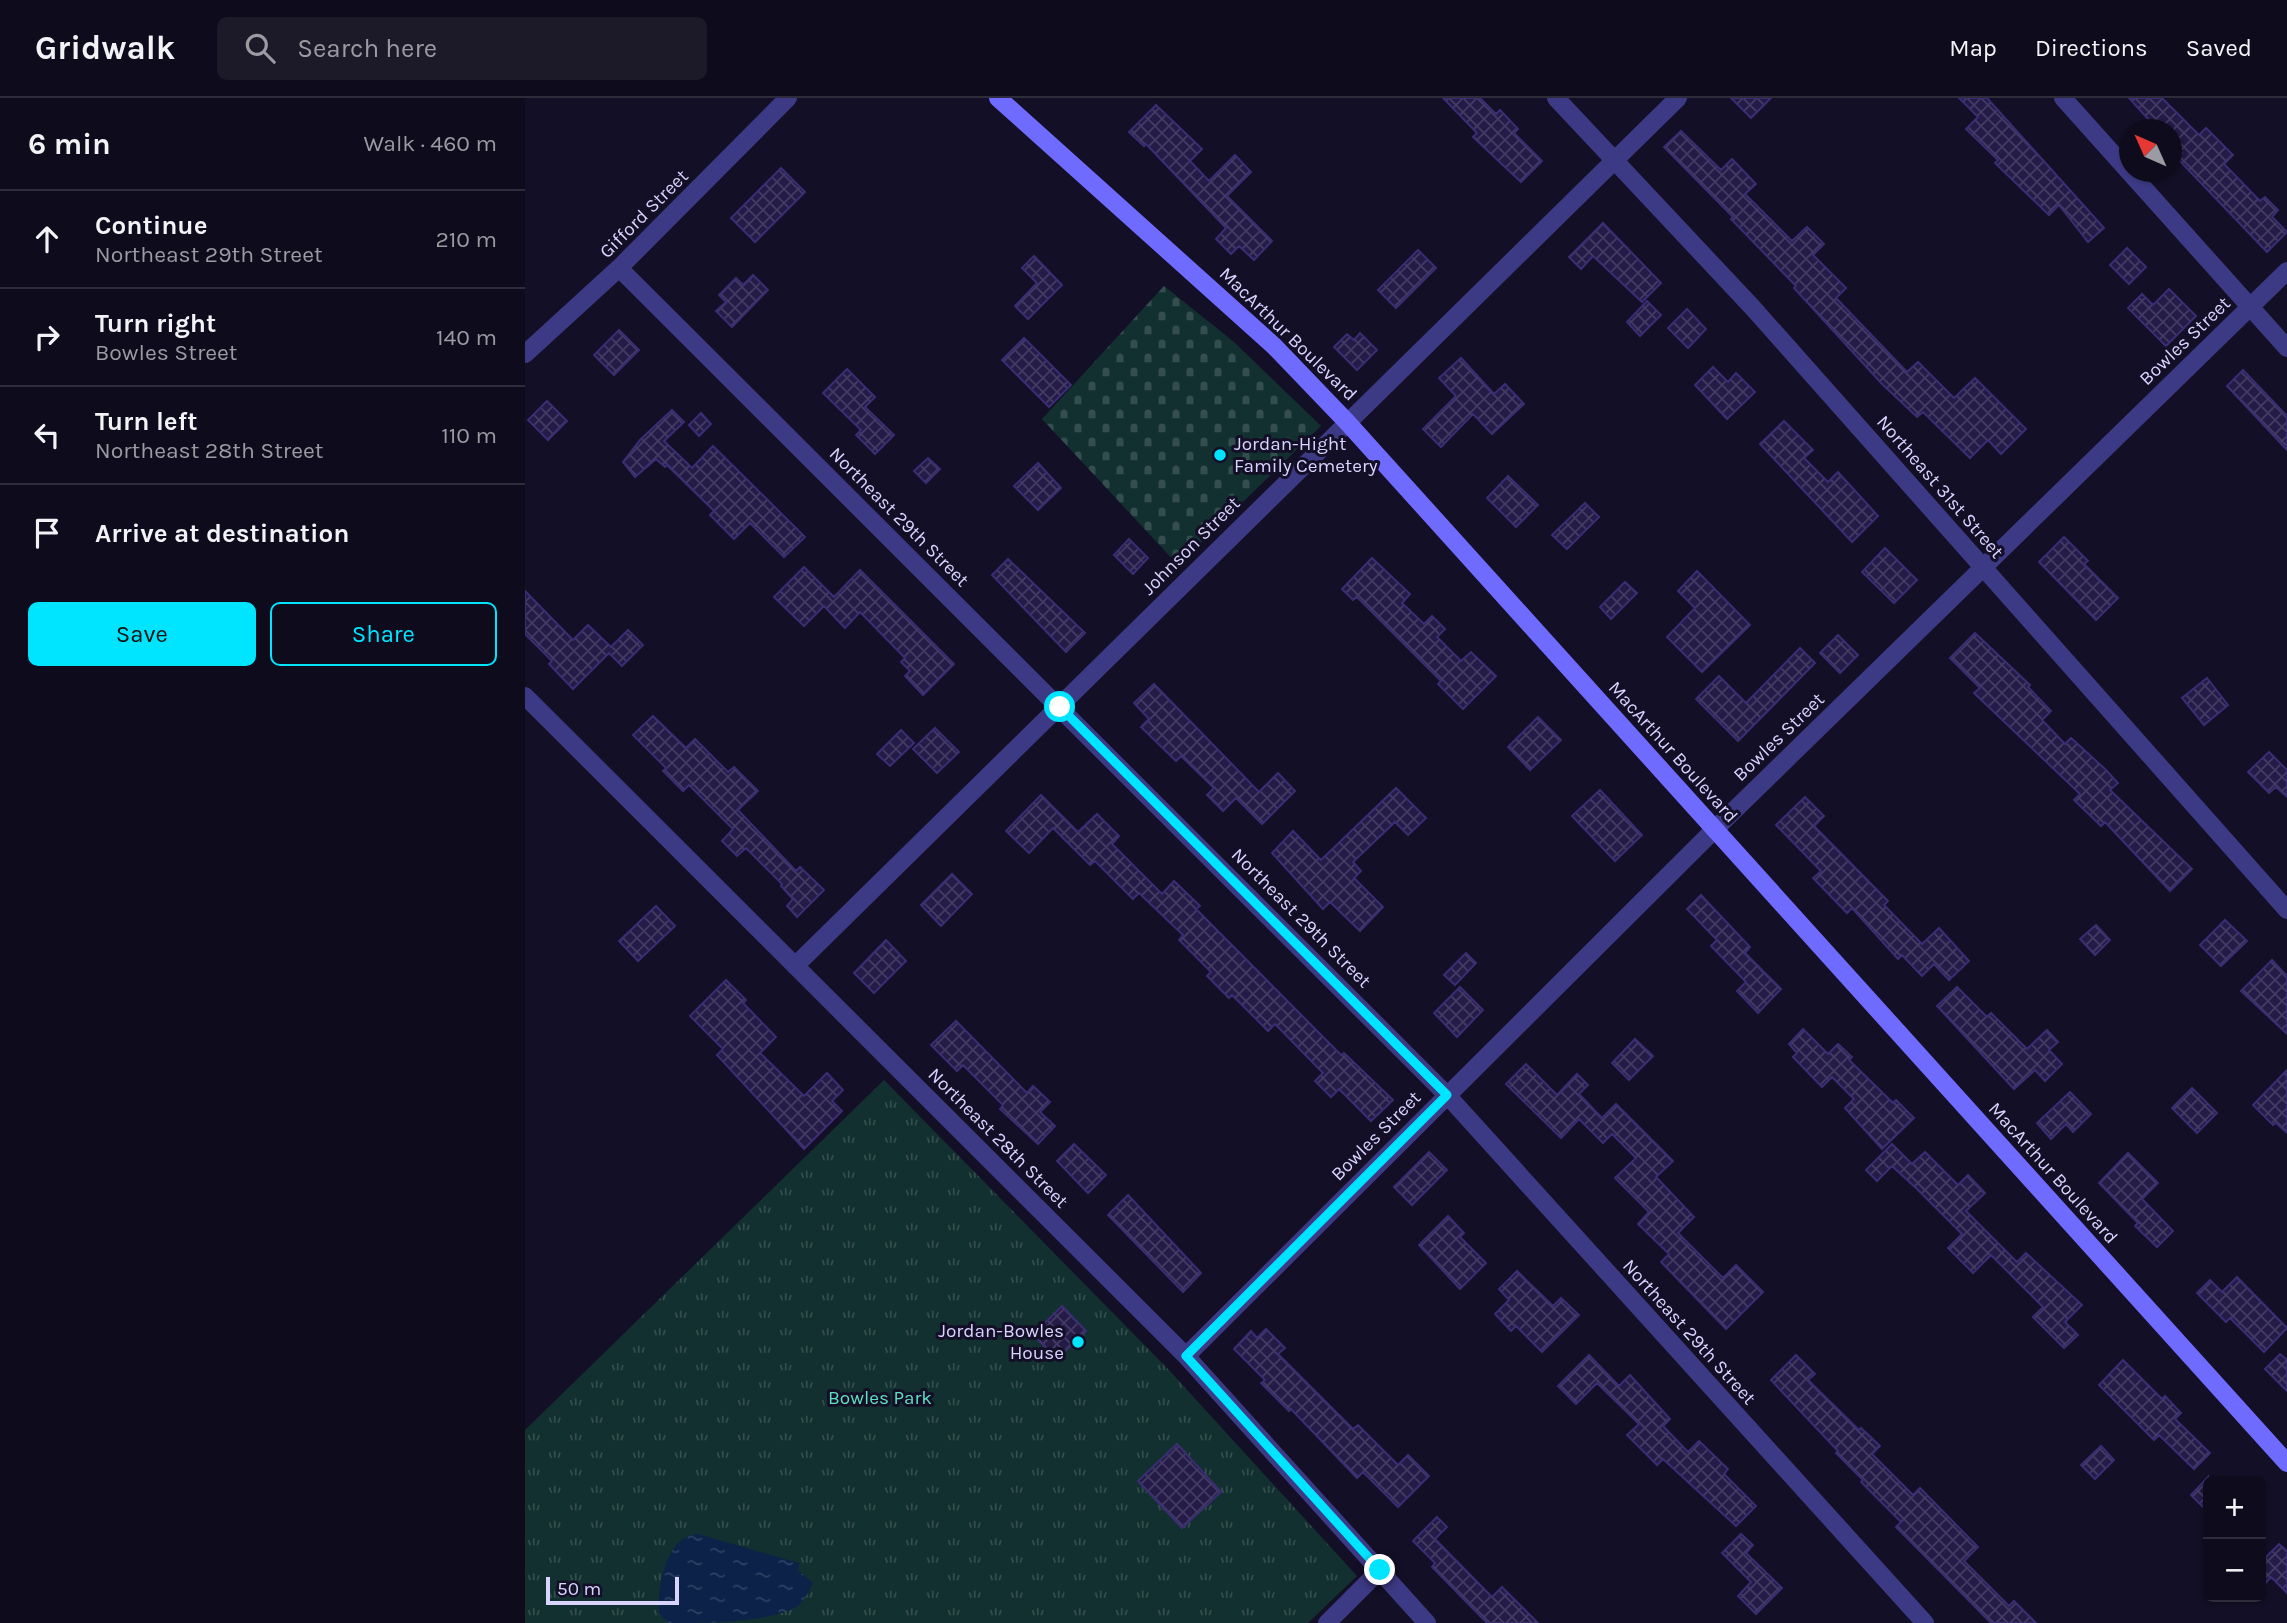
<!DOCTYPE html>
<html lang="en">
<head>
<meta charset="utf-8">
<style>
	:root { --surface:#0e0b1c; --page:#1c1929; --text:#f1f3f6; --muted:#9b9ba3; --line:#2e2b3b; --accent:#00e5ff }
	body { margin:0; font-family:Karla,sans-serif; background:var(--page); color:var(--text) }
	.controls { position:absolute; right:21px; bottom:21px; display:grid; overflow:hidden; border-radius:10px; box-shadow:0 2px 5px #0004 }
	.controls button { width:63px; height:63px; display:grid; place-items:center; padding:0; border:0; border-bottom:2px solid var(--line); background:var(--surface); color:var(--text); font:35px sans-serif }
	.compass { position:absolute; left:1594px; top:21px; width:63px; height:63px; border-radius:50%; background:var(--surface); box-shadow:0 2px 5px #0004; rotate:315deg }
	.scale { position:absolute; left:21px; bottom:18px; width:133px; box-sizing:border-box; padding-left:7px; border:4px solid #d9d4ff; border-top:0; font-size:19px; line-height:24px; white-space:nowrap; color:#d9d4ff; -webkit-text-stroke:5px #130f26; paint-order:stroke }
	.stop { position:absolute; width:21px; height:21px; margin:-16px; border:5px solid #00e5ff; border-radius:50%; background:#fff }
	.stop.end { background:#00e5ff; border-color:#fff; box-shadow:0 2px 7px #0008 }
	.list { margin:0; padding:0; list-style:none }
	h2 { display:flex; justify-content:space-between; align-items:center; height:91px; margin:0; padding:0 28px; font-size:30px }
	h2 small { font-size:23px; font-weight:400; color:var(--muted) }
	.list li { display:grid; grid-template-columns:46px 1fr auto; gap:21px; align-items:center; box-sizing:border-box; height:98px; padding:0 28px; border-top:2px solid var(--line) }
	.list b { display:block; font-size:26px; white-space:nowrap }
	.list p { margin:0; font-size:23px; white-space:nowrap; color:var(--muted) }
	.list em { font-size:23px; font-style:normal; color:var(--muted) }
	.actions { display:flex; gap:14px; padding:21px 28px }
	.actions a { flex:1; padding:16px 0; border:2px solid var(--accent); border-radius:10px; text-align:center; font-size:24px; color:var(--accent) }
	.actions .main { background:var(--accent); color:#111 }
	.icon { flex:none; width:38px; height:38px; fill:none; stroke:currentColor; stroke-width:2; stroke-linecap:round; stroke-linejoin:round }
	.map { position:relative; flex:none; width:1762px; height:1525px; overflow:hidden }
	header { display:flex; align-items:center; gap:42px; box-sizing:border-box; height:98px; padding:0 35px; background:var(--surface); border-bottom:2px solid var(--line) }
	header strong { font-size:33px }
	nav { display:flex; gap:38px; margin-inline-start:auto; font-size:24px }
	.search { width:490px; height:63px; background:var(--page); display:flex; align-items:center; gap:18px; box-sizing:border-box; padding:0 24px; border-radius:10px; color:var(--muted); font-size:26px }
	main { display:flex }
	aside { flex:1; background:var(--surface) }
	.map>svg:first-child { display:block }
	.cemetery { fill:url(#cemetery-stones) }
	.park { fill:url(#park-tufts) }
	.water { fill:url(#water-ripples) }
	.building { fill:url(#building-cross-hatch); stroke:#3b2d73; stroke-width:2 }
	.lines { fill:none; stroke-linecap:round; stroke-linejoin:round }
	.minor { stroke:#3d3a85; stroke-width:18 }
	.secondary { stroke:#6f6bff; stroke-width:18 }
	.route { stroke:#00e5ff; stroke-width:9 }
	.poi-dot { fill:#00e5ff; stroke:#130f26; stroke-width:2.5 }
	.labels { text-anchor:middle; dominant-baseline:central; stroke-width:6; stroke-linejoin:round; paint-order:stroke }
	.street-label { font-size:19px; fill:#d9d4ff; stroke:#130f26 }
	.poi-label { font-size:19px; fill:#d9d4ff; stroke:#130f26; text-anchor:start }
	.park-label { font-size:19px; fill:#5fe0c0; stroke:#130f26 }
</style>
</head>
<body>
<header>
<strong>Gridwalk</strong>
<div class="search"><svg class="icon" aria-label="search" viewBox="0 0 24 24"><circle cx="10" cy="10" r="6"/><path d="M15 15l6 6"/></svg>Search here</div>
<nav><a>Map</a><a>Directions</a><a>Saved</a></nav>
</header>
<main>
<aside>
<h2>6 min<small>Walk · 460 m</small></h2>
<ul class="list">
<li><svg class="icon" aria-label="ahead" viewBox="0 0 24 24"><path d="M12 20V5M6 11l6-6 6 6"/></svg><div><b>Continue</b><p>Northeast 29th Street</p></div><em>210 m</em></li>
<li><svg class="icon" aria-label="right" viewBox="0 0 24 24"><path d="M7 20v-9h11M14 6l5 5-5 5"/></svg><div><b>Turn right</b><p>Bowles Street</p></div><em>140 m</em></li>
<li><svg class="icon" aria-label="left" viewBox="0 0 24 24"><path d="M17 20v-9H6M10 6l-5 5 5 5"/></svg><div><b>Turn left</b><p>Northeast 28th Street</p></div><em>110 m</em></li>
<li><svg class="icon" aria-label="arrive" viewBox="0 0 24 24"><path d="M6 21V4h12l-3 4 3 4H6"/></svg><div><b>Arrive at destination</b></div></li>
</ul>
<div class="actions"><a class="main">Save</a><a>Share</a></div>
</aside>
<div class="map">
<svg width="1762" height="1525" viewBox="0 0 1762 1525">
	<defs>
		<pattern id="cemetery-stones" width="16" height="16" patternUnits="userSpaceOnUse" patternTransform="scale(1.75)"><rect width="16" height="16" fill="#12302f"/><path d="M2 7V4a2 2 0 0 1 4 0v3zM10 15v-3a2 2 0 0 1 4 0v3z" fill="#344d4e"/></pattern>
		<pattern id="park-tufts" width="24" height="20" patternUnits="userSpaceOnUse" patternTransform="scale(1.75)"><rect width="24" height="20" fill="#12302f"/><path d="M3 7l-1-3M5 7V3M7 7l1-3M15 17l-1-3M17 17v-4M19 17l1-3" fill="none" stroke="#344d4e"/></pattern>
		<pattern id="water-ripples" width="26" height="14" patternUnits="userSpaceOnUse" patternTransform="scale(1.75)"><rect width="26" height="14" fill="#0c2248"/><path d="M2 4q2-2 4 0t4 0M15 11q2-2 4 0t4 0" fill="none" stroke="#2f4163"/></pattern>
		<pattern id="building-cross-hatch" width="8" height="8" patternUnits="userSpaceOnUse" patternTransform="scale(1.75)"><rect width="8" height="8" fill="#241b47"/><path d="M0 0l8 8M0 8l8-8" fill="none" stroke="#433b63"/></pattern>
	</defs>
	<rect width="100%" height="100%" fill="#130f26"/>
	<path class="cemetery" d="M 639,188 L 709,244 L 796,328 L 653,467 L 517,321 Z"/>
	<path class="park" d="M 359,982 L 643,1271 L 832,1478 L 783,1525 L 0,1525 L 0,1332 Z"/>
	<path class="water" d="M 173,1436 L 274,1465 L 273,1472 L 288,1485 C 284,1493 280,1502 273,1508 C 244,1525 179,1525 144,1525 L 134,1516 C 132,1489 141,1437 173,1436 Z"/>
	<path class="building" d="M 918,0 L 955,0 L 971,16 L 975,12 L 993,31 L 989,35 L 1017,63 L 996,84 L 948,39 L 952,35 Z
		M 1206,0 L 1246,0 L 1226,20 Z
		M 1434,0 L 1462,0 L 1579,130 L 1563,144 L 1534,107 L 1524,117 L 1470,65 L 1473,62 L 1441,31 L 1453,19 Z
		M 1604,0 L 1637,0 L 1674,37 L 1681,30 L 1708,57 L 1699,66 L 1735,103 L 1740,99 L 1753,112 L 1747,119 L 1762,134 L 1742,154 L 1652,60 L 1657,55 L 1647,45 L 1647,32 L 1633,32 Z
		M 631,7 L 677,51 L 665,63 L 684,83 L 710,57 L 726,74 L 702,98 L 747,143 L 729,162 L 714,148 L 706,156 L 691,141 L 701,130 L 621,46 L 619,48 L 604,34 Z
		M 1156,33 L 1196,72 L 1207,61 L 1231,86 L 1220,96 L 1267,143 L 1282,129 L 1299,146 L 1288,157 L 1321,190 L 1311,200 L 1382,274 L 1393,264 L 1429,300 L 1450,280 L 1501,331 L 1476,356 L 1463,342 L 1445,360 L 1398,314 L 1392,319 L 1357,286 L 1269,190 L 1271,188 L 1206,121 L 1208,119 L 1139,49 Z
		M 256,70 L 280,94 L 230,144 L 206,120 Z
		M 1078,125 L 1136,185 L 1117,204 L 1068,158 L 1056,171 L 1044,159 Z
		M 1602,150 L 1621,169 L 1604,186 L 1585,167 Z
		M 893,152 L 911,170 L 871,210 L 853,192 Z
		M 509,158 L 537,187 L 503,221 L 490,208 L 512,185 L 497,170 Z
		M 228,177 L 243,192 L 207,229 L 191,213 L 201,204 L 194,197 L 211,180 L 218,187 Z
		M 1644,191 L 1671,218 L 1641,248 L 1603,210 L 1617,196 L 1628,207 Z
		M 1122,203 L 1136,217 L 1115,238 L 1102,224 Z
		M 1162,211 L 1181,231 L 1163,250 L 1143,230 Z
		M 94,232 L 114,252 L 89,277 L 69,257 Z
		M 835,235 L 852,252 L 832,272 L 809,249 L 822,236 L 829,242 Z
		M 499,240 L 546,287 L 524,309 L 477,262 Z
		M 936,260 L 969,296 L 980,286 L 999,306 L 967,336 L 948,316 L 916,349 L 898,331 L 931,298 L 914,280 Z
		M 1188,269 L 1203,284 L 1211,275 L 1230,294 L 1202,321 L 1170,287 Z
		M 322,271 L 350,299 L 340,309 L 369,337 L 350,356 L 331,337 L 336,332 L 298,295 Z
		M 1718,272 L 1762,318 L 1762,352 L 1702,288 Z
		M 22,303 L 42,323 L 23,342 L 3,322 Z
		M 147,312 L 159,324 L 139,343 L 167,370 L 188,348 L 280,439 L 259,459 L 225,425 L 209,441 L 185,417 L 189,413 L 142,367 L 140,369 L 131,361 L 110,379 L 98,364 L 115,342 Z
		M 176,315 L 186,326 L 174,338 L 164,327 Z
		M 1259,323 L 1288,352 L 1279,360 L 1303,384 L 1313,374 L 1353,418 L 1327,444 L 1235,346 Z
		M 403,360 L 415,371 L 401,385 L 389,373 Z
		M 513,365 L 536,390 L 513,412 L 489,388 Z
		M 983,378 L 1013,407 L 991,429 L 962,400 Z
		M 1060,405 L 1074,419 L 1042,451 L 1027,437 Z
		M 1539,439 L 1563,463 L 1559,466 L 1593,500 L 1571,522 L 1514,464 Z
		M 604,441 L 623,460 L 608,476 L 589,457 Z
		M 1360,450 L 1392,482 L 1369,505 L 1337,474 Z
		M 847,460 L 885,496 L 877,505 L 899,526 L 907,518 L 920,531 L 912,539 L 936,563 L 946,554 L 971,578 L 938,611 L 913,586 L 916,583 L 832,499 L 828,502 L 817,491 Z
		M 483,461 L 560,535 L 541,554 L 467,477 Z
		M 279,469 L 309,499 L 335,472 L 429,566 L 398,597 L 380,578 L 385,573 L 376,564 L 380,560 L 335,514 L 320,530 L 299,508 L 279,528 L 249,499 Z
		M 1172,473 L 1225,527 L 1177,574 L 1142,539 L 1170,510 L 1153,493 Z
		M 1100,484 L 1112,495 L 1086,521 L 1075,509 Z
		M 0,493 L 48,542 L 63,527 L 86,549 L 103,532 L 118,547 L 97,568 L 84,555 L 48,591 L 24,566 L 27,563 L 0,536 Z
		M 1450,535 L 1505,587 L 1503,589 L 1526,613 L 1517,622 L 1540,646 L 1546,640 L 1580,671 L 1593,685 L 1585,692 L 1667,771 L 1645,793 L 1580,724 L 1576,728 L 1549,702 L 1555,696 L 1449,595 L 1455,590 L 1425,560 Z
		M 1313,537 L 1333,557 L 1315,575 L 1295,555 Z
		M 1275,550 L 1290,565 L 1213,643 L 1171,601 L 1194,578 L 1221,605 Z
		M 1682,580 L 1703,607 L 1679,627 L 1657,600 Z
		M 629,586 L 734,694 L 753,675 L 770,693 L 737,726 L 711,700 L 698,713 L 682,697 L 689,690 L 656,658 L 651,663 L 616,629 L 624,621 L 609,605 Z
		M 128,618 L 161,650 L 170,641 L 203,674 L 209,669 L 233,693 L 213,712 L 271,773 L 275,769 L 299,792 L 272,819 L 262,808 L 268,801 L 256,788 L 257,786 L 221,750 L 212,758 L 197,743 L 208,731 L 164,687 L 158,693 L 138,673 L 141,670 L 108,637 Z
		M 1013,619 L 1036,642 L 1005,672 L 983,649 Z
		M 410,630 L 434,654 L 412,675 L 388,651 Z
		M 376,632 L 389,645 L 365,668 L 352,656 Z
		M 1744,654 L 1762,672 L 1762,699 L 1751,689 L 1744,695 L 1723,674 Z
		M 871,690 L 901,720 L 883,737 L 870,724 L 828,764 L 836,773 L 829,780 L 858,809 L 835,833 L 805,804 L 798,811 L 747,755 L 768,733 L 796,762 Z
		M 1075,692 L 1117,737 L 1090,763 L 1047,718 Z
		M 516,697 L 553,734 L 572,716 L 594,738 L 587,746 L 637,796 L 649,783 L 675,808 L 671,811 L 816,957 L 819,955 L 868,1002 L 846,1023 L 814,991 L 806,999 L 790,983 L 798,975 L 750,926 L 743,933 L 707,897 L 704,900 L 682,878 L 686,874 L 654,842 L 658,837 L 614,795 L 608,801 L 570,763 L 565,767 L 528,730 L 504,755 L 481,733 Z
		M 1280,699 L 1299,718 L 1289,728 L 1363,803 L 1359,807 L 1397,846 L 1414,830 L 1444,863 L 1424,882 L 1409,866 L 1397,878 L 1377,857 L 1373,861 L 1327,810 L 1322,815 L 1288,780 L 1296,773 L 1251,727 Z
		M 427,776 L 447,796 L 416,828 L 396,807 Z
		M 1176,797 L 1225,849 L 1220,855 L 1256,891 L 1233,915 L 1212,893 L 1221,884 L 1186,848 L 1192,842 L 1162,811 Z
		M 131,808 L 150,828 L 113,863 L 94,843 Z
		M 1700,822 L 1722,843 L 1696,868 L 1675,847 Z
		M 1571,827 L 1585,842 L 1570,857 L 1555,841 Z
		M 361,842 L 381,863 L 349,895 L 329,875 Z
		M 941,855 L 951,865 L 930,887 L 919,877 Z
		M 1747,862 L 1762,878 L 1762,936 L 1716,893 Z
		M 201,882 L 221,902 L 218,905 L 251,939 L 235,955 L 279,998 L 302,975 L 318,992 L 307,1003 L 317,1013 L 279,1051 L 192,957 L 198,951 L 165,918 Z
		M 935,889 L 958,912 L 932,939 L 909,915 Z
		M 1432,889 L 1462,919 L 1466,915 L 1502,951 L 1522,932 L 1533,944 L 1524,952 L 1537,966 L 1520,983 L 1510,972 L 1489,991 L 1412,908 Z
		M 431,923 L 502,995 L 508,988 L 525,1004 L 515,1014 L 530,1028 L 513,1046 L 475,1011 L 478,1007 L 438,967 L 432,973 L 406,947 Z
		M 1278,931 L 1303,956 L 1313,946 L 1327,959 L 1324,962 L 1368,1005 L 1371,1002 L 1389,1020 L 1357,1051 L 1320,1010 L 1329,1001 L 1307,979 L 1297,989 L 1268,959 L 1272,955 L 1264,946 Z
		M 1110,941 L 1128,958 L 1104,982 L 1087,965 Z
		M 1001,966 L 1032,997 L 1052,976 L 1063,987 L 1054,996 L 1077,1020 L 1091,1006 L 1148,1063 L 1131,1079 L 1169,1119 L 1153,1135 L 1198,1180 L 1211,1167 L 1238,1194 L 1201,1231 L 1136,1164 L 1144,1156 L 1113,1126 L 1124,1114 L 1090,1080 L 1111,1060 L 1087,1036 L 1078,1045 L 1054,1021 L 1036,1040 L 981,986 Z
		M 1762,972 L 1762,1035 L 1751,1025 L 1748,1027 L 1728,1007 Z
		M 1667,990 L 1692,1015 L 1672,1035 L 1647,1010 Z
		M 1545,994 L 1566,1016 L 1548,1034 L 1541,1026 L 1526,1041 L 1512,1025 Z
		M 549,1046 L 581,1077 L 563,1095 L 532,1063 Z
		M 1367,1046 L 1387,1066 L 1400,1054 L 1433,1087 L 1443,1077 L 1460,1095 L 1441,1113 L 1492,1164 L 1501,1155 L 1557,1207 L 1540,1224 L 1553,1237 L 1539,1250 L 1508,1219 L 1518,1209 L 1466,1157 L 1448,1175 L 1423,1150 L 1437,1136 L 1392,1091 L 1367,1068 L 1352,1083 L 1341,1072 Z
		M 904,1054 L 922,1072 L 887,1107 L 869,1089 Z
		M 1603,1055 L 1633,1085 L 1617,1101 L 1648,1133 L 1632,1149 L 1610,1128 L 1613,1125 L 1574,1085 Z
		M 603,1097 L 676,1175 L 658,1194 L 583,1117 Z
		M 923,1118 L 939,1135 L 935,1139 L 961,1165 L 935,1191 L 894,1147 Z
		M 992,1173 L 1028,1208 L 1036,1200 L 1054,1217 L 1017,1254 L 991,1228 L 986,1233 L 970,1216 L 984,1202 L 974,1191 Z
		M 1712,1179 L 1762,1230 L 1739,1254 L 1705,1220 L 1701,1224 L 1672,1195 L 1685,1182 L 1697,1194 Z
		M 537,1208 L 561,1233 L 532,1261 L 508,1237 Z
		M 741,1231 L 760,1250 L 753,1256 L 828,1331 L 833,1327 L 873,1367 L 883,1357 L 904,1378 L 873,1409 L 838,1374 L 832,1380 L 766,1311 L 764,1313 L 736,1285 L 740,1282 L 709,1251 L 726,1233 L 732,1240 Z
		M 1755,1256 L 1762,1262 L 1762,1293 L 1740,1271 Z
		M 1064,1257 L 1094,1288 L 1105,1277 L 1145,1321 L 1138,1328 L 1163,1354 L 1174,1343 L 1203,1371 L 1199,1376 L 1231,1408 L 1211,1428 L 1138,1361 L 1132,1367 L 1102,1337 L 1114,1326 L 1072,1285 L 1051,1306 L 1033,1288 Z
		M 1271,1257 L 1290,1276 L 1283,1282 L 1334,1332 L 1336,1330 L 1355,1348 L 1347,1356 L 1388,1397 L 1395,1390 L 1453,1449 L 1439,1463 L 1484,1508 L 1489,1503 L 1511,1525 L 1466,1525 L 1371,1429 L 1376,1424 L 1336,1384 L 1338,1382 L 1311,1355 L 1313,1353 L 1246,1282 Z
		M 1598,1262 L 1637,1301 L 1640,1298 L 1656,1315 L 1650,1321 L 1685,1355 L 1669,1371 L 1634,1337 L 1629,1342 L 1574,1287 Z
		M 652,1346 L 696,1394 L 657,1430 L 613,1383 Z
		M 1576,1348 L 1589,1362 L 1570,1381 L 1556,1367 Z
		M 1683,1379 L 1683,1414 L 1666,1397 Z
		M 912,1419 L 922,1429 L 910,1441 L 967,1499 L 977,1489 L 1013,1525 L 962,1525 L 907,1469 L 910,1465 L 888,1443 Z
		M 1216,1436 L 1228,1447 L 1221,1455 L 1257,1490 L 1231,1516 L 1213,1498 L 1226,1484 L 1197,1455 Z
		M 1754,1446 L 1762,1453 L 1762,1495 L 1746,1479 L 1736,1490 L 1736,1464 Z"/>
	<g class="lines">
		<path class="minor" d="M 1031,0 L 1228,210 L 1762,812
			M 1538,0 L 1762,250
			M 94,170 L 922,997 L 1400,1525
			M 0,256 L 94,170 L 263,0
			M 0,598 L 661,1258 L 902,1525
			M 270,868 L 1153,0
			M 661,1258 L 1189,732 L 1762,173
			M 802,1525 L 855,1472"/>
		<path class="secondary" d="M 473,0 L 749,248 L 822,324 L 1762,1365"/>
	</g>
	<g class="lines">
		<path class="route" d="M 535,609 L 922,997 L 661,1258 L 855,1472"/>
	</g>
	<g class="poi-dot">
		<circle cx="695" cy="357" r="7"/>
		<circle cx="553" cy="1244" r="7"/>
	</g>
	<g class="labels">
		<g class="street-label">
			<text transform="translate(119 116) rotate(-45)">Gifford Street</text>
			<text transform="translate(763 236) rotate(44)">MacArthur Boulevard</text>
			<text transform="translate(1660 243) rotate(-44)">Bowles Street</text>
			<text transform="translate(1415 389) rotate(49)">Northeast 31st Street</text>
			<text transform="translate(374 419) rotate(45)">Northeast 29th Street</text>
			<text transform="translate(666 448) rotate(-45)">Johnson Street</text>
			<text transform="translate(1254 639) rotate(-44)">Bowles Street</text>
			<text transform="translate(1148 654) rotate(48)">MacArthur Boulevard</text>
			<text transform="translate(776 820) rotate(45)">Northeast 29th Street</text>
			<text transform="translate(851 1038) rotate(-45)">Bowles Street</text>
			<text transform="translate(473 1040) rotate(45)">Northeast 28th Street</text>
			<text transform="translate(1528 1075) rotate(48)">MacArthur Boulevard</text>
			<text transform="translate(1164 1234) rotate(48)">Northeast 29th Street</text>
		</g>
		<g class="poi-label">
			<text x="709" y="346">Jordan-Hight<tspan x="709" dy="22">Family Cemetery</tspan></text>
			<text x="539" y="1233" text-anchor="end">Jordan-Bowles<tspan x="539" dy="22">House</tspan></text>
		</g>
		<g class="park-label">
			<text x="355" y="1300">Bowles Park</text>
		</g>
	</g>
</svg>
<div class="controls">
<button>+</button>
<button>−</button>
</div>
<svg class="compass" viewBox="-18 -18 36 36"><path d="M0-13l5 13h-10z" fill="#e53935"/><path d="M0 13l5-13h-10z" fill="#9b9ba3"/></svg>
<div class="scale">50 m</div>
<div class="stop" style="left:535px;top:609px"></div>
<div class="stop end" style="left:855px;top:1472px"></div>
</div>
</main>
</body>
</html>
